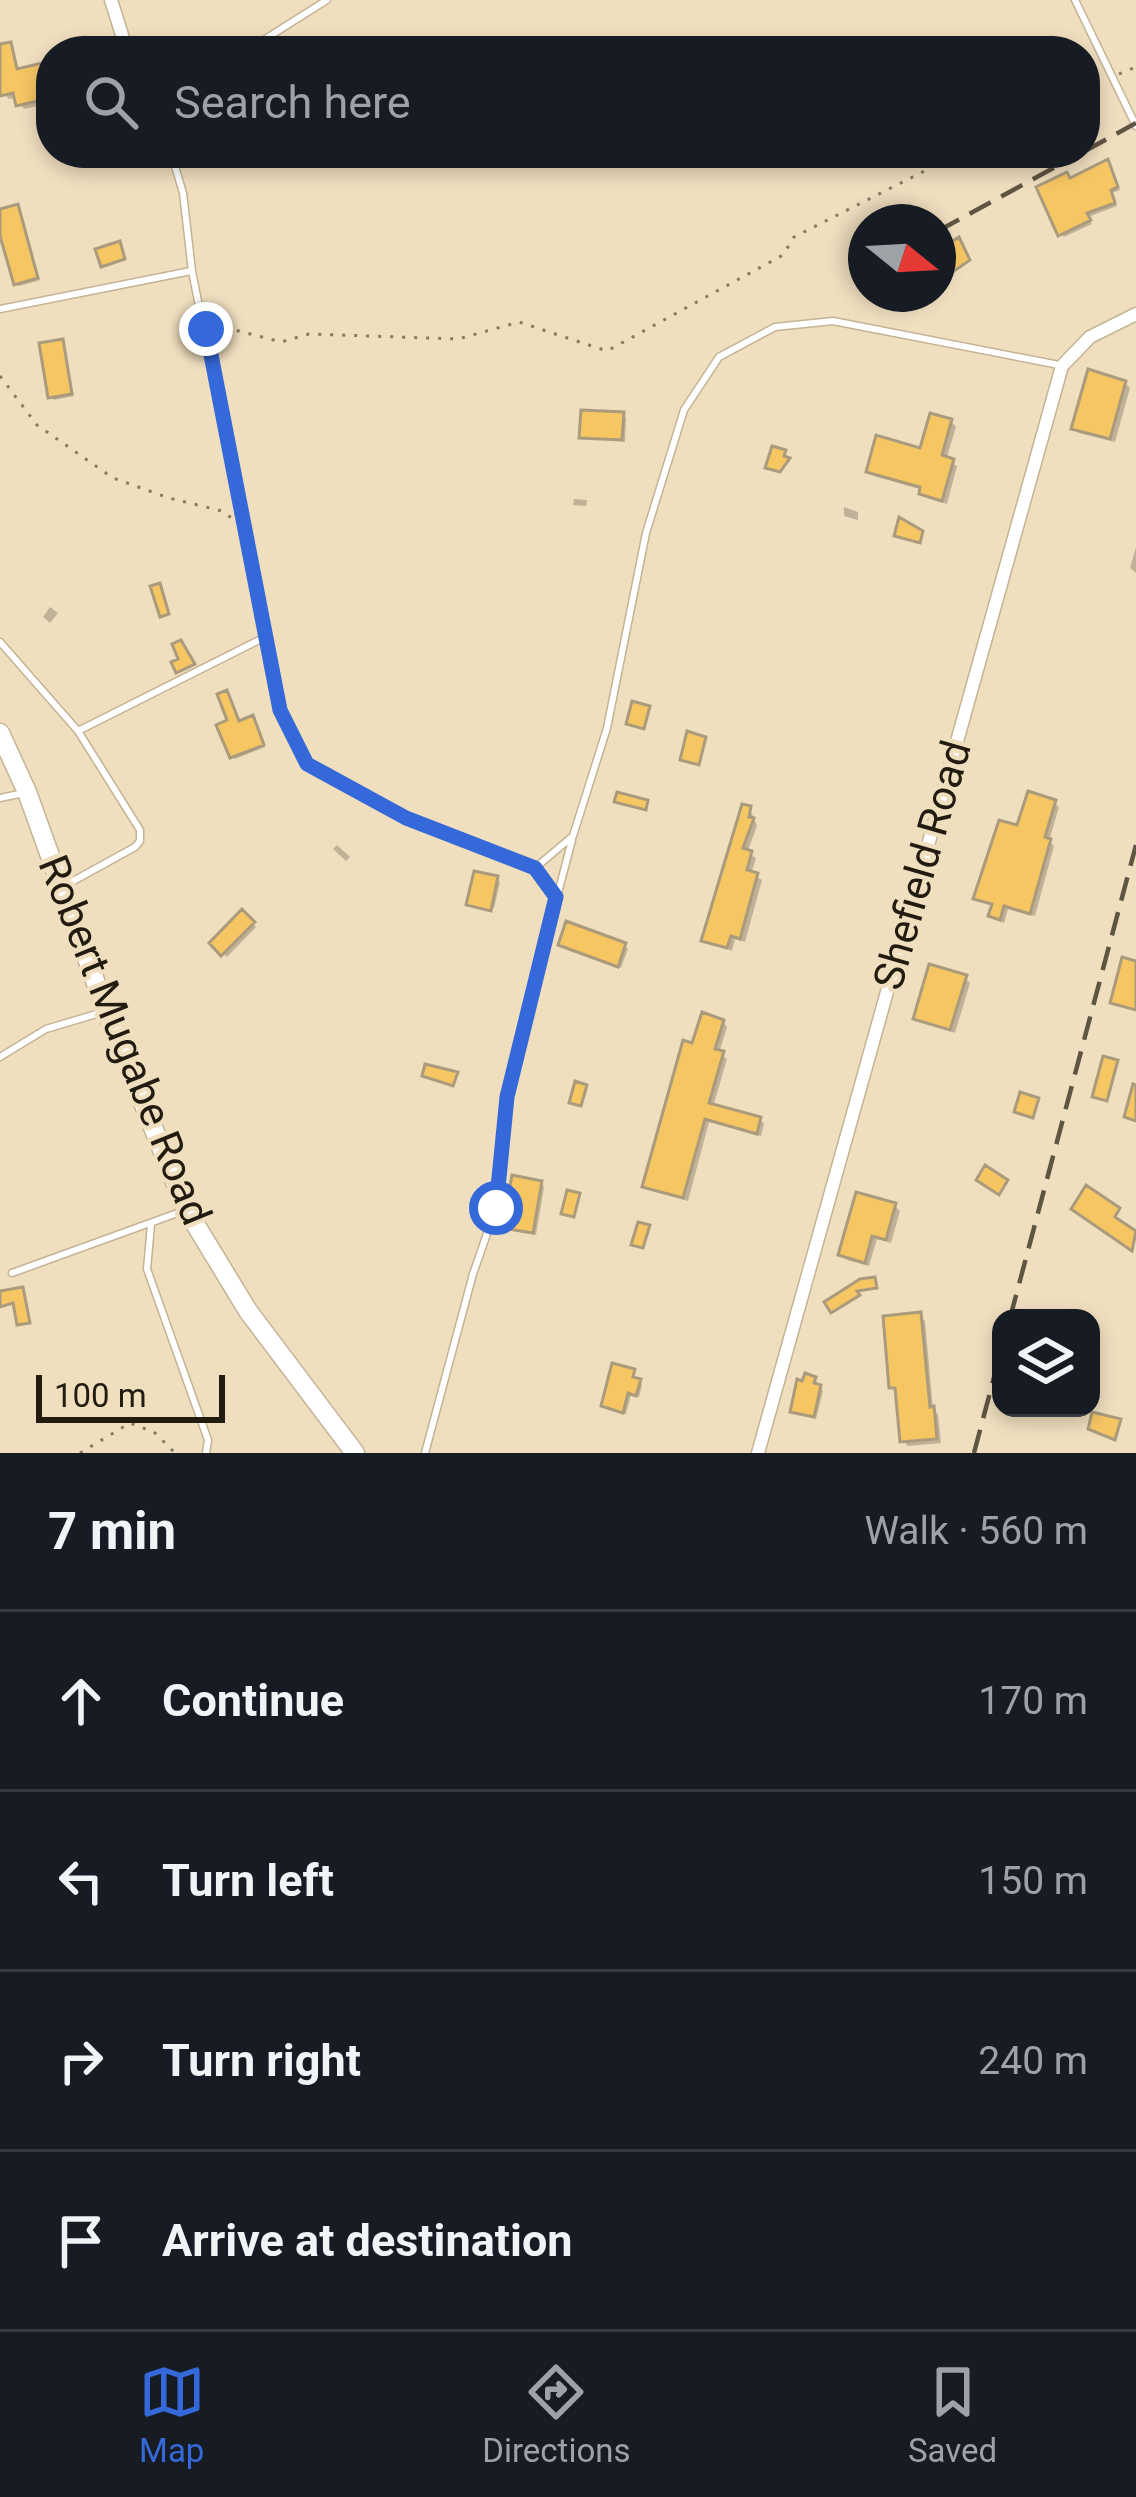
<!DOCTYPE html>
<html lang="en">
<head>
<meta charset="utf-8">
<style>
	:root { --surface:#171b24; --page:#242831; --text:#f1f3f6; --muted:#9ea1a6; --line:#363941; --accent:#3568d8 }
	body { margin:0; font-family:Roboto,sans-serif; background:var(--page); color:var(--text) }
	.controls { position:absolute; right:36px; bottom:36px; display:grid; overflow:hidden; border-radius:24px; box-shadow:0 6px 18px #0003 }
	.controls button { width:108px; height:108px; display:grid; place-items:center; padding:0; border:0; border-bottom:3px solid var(--line); background:var(--surface); color:var(--text); font:60px sans-serif }
	.compass { position:absolute; left:848px; top:204px; width:108px; height:108px; border-radius:50%; background:var(--surface); box-shadow:0 6px 18px #0003; rotate:108deg }
	.scale { position:absolute; left:36px; bottom:30px; width:189px; box-sizing:border-box; padding-left:12px; border:6px solid #221c10; border-top:0; font-size:33px; line-height:42px; white-space:nowrap; color:#221c10; -webkit-text-stroke:9px #f0dfbf; paint-order:stroke }
	.stop { position:absolute; width:36px; height:36px; margin:-27px; border:9px solid #3568d8; border-radius:50%; background:#fff }
	.stop.end { background:#3568d8; border-color:#fff; box-shadow:0 3px 12px #0008 }
	.list { margin:0; padding:0; list-style:none }
	h2 { display:flex; justify-content:space-between; align-items:center; height:156px; margin:0; padding:0 48px; font-size:51px }
	h2 small { font-size:39px; font-weight:400; color:var(--muted) }
	.list li { display:grid; grid-template-columns:78px 1fr auto; gap:36px; align-items:center; box-sizing:border-box; height:180px; padding:0 48px; border-top:3px solid var(--line) }
	.list b { display:block; font-size:45px; white-space:nowrap }
	.list em { font-size:39px; font-style:normal; color:var(--muted) }
	.icon { flex:none; width:66px; height:66px; fill:none; stroke:currentColor; stroke-width:2; stroke-linecap:round; stroke-linejoin:round }
	.map { position:relative; flex:none; width:1136px; height:1453px; overflow:hidden }
	.search { position:absolute; background:var(--surface); box-shadow:0 6px 18px #0003; left:36px; right:36px; top:36px; height:132px; display:flex; align-items:center; gap:30px; box-sizing:border-box; padding:0 42px; border-radius:48px; color:var(--muted); font-size:45px }
	.sheet { height:876px; background:var(--surface) }
	nav { display:flex; justify-content:space-around; align-items:center; box-sizing:border-box; height:168px; border-top:3px solid var(--line); background:var(--surface); font-size:33px; color:var(--muted) }
	nav a { display:grid; justify-items:center; gap:6px }
	nav .on { color:var(--accent) }
	.map>svg:first-child { display:block }
	.shadow { fill:#0003 }
	.building { fill:#f6c663; stroke:#ab9b7d; stroke-width:3 }
	.lines { fill:none; stroke-linecap:round; stroke-linejoin:round }
	.service-casing { stroke:#c4b394; stroke-width:9 }
	.minor-casing { stroke:#c4b394; stroke-width:15 }
	.primary-casing { stroke:#c4b394; stroke-width:21 }
	.path { stroke:#857a64; stroke-width:3; stroke-dasharray:3 9; stroke-linecap:butt }
	.service { stroke:#fff; stroke-width:6 }
	.minor { stroke:#fff; stroke-width:12 }
	.primary { stroke:#fff; stroke-width:18 }
	.rail { stroke:#5f5543; stroke-width:4.5; stroke-dasharray:24 12; stroke-linecap:butt }
	.route { stroke:#3568d8; stroke-width:15 }
	.labels { text-anchor:middle; dominant-baseline:central; stroke-width:9; stroke-linejoin:round; paint-order:stroke }
	.street-label { font-size:42px; fill:#221c10; stroke:#f0dfbf }
</style>
</head>
<body>
<div class="map">
<svg width="1136" height="1453" viewBox="0 0 1136 1453">
	<rect width="100%" height="100%" fill="#f0dfbf"/>
	<path class="shadow" d="M 10,45 L 20,71 L 51,65 L 51,103 L 24,109 L 17,97 L 9,99 L 4,94 L 0,47 Z
		M 1108,163 L 1120,190 L 1112,193 L 1117,206 L 1088,217 L 1092,224 L 1064,237 L 1061,234 L 1072,181 Z
		M 17,207 L 40,280 L 19,286 L 0,231 L 0,212 Z
		M 62,342 L 74,396 L 54,400 L 50,396 Z
		M 1125,383 L 1130,388 L 1115,442 L 1079,433 L 1074,428 Z
		M 623,415 L 626,418 L 625,442 L 582,437 Z
		M 951,421 L 956,427 L 946,460 L 957,466 L 947,504 L 927,498 L 923,490 L 874,476 L 869,471 L 922,451 Z
		M 574,499 L 587,500 L 586,506 L 573,505 Z
		M 844,507 L 858,512 L 858,520 L 844,516 Z
		M 1136,547 L 1136,573 L 1130,568 Z
		M 50,607 L 58,613 L 50,623 L 43,617 Z
		M 227,693 L 240,724 L 255,721 L 265,747 L 235,759 L 232,756 Z
		M 1054,803 L 1059,807 L 1049,841 L 1054,846 L 1035,916 L 1008,909 L 1004,923 L 997,920 L 992,915 L 994,907 L 976,898 L 1019,829 Z
		M 750,809 L 757,826 L 747,853 L 756,858 L 751,874 L 762,880 L 745,942 L 735,939 L 732,951 L 705,940 Z
		M 337,845 L 350,857 L 346,861 L 333,849 Z
		M 497,879 L 500,882 L 494,908 L 470,903 Z
		M 242,914 L 256,927 L 227,957 L 213,943 Z
		M 561,944 L 625,946 L 628,949 L 621,968 Z
		M 965,978 L 970,983 L 955,1033 L 916,1018 Z
		M 723,1022 L 727,1027 L 719,1053 L 727,1059 L 713,1107 L 760,1120 L 764,1124 L 761,1136 L 709,1122 L 688,1201 L 650,1190 L 646,1186 L 694,1046 Z
		M 541,1183 L 544,1187 L 536,1235 L 509,1230 L 506,1227 Z
		M 895,1206 L 900,1211 L 891,1243 L 877,1239 L 869,1266 L 847,1260 L 842,1254 Z
		M 920,1316 L 925,1321 L 933,1409 L 938,1414 L 941,1443 L 908,1446 L 903,1441 L 897,1392 L 892,1387 Z
		M 634,1372 L 636,1381 L 642,1385 L 639,1397 L 631,1395 L 626,1414 L 607,1409 L 604,1405 Z
		M 815,1380 L 823,1391 L 816,1419 L 793,1411 Z"/>
	<path class="building" d="M 11,42 L 17,69 L 51,61 L 51,98 L 16,106 L 13,93 L 0,96 L 0,44 Z
		M 1108,159 L 1118,187 L 1111,190 L 1115,203 L 1087,213 L 1091,220 L 1058,236 L 1036,187 L 1067,172 L 1070,178 Z
		M 18,204 L 38,278 L 14,285 L 0,236 L 0,209 Z
		M 959,237 L 970,260 L 944,278 L 938,269 L 938,250 Z
		M 120,241 L 125,259 L 101,267 L 95,249 Z
		M 63,339 L 72,394 L 48,398 L 39,343 Z
		M 1088,369 L 1126,381 L 1110,439 L 1071,429 Z
		M 581,410 L 624,412 L 622,440 L 579,438 Z
		M 930,413 L 952,419 L 942,455 L 954,459 L 942,501 L 919,494 L 920,487 L 866,472 L 876,435 L 920,448 Z
		M 772,446 L 786,450 L 784,456 L 790,458 L 780,472 L 765,468 Z
		M 899,517 L 923,531 L 920,543 L 894,536 Z
		M 160,583 L 169,614 L 160,617 L 150,586 Z
		M 181,640 L 195,664 L 176,673 L 171,662 L 178,659 L 172,644 Z
		M 227,690 L 239,721 L 253,715 L 264,745 L 230,758 L 216,725 L 227,720 L 217,694 Z
		M 632,701 L 650,706 L 644,729 L 626,724 Z
		M 687,731 L 706,737 L 699,765 L 680,760 Z
		M 1028,791 L 1056,800 L 1045,837 L 1051,839 L 1030,914 L 1004,906 L 1000,920 L 988,916 L 992,904 L 973,899 L 999,820 L 1017,825 Z
		M 617,792 L 648,800 L 646,810 L 614,802 Z
		M 742,804 L 751,806 L 749,817 L 754,818 L 743,848 L 752,851 L 747,870 L 758,873 L 740,939 L 731,936 L 727,948 L 701,941 Z
		M 474,871 L 498,876 L 491,911 L 466,905 Z
		M 242,909 L 255,922 L 221,956 L 209,943 Z
		M 566,921 L 626,943 L 618,967 L 558,945 Z
		M 1122,957 L 1136,961 L 1136,1010 L 1110,1003 Z
		M 929,964 L 967,975 L 950,1030 L 913,1019 Z
		M 702,1012 L 724,1020 L 715,1049 L 724,1051 L 709,1103 L 761,1117 L 757,1134 L 705,1119 L 683,1198 L 642,1187 L 683,1040 L 692,1043 Z
		M 1103,1056 L 1118,1060 L 1107,1101 L 1092,1097 Z
		M 425,1064 L 458,1072 L 453,1086 L 422,1076 Z
		M 575,1081 L 587,1085 L 581,1106 L 569,1103 Z
		M 1133,1084 L 1136,1085 L 1136,1121 L 1124,1117 Z
		M 1020,1092 L 1039,1098 L 1033,1118 L 1014,1112 Z
		M 985,1165 L 1008,1180 L 999,1195 L 976,1180 Z
		M 512,1175 L 542,1181 L 533,1233 L 502,1228 Z
		M 1086,1185 L 1120,1208 L 1115,1217 L 1136,1231 L 1132,1251 L 1071,1209 Z
		M 567,1190 L 580,1193 L 574,1217 L 561,1214 Z
		M 856,1192 L 896,1203 L 886,1240 L 872,1236 L 865,1263 L 838,1255 Z
		M 638,1222 L 650,1225 L 643,1248 L 631,1245 Z
		M 875,1277 L 877,1288 L 857,1291 L 860,1295 L 831,1313 L 824,1302 L 860,1279 Z
		M 23,1287 L 30,1323 L 17,1325 L 13,1303 L 0,1307 L 0,1291 Z
		M 921,1312 L 930,1407 L 934,1406 L 937,1439 L 900,1442 L 895,1388 L 889,1388 L 883,1316 Z
		M 612,1363 L 635,1369 L 633,1377 L 641,1379 L 636,1396 L 628,1393 L 623,1413 L 601,1406 Z
		M 805,1373 L 816,1377 L 814,1383 L 821,1385 L 814,1417 L 790,1412 L 797,1379 L 802,1381 Z
		M 1092,1412 L 1121,1419 L 1115,1440 L 1088,1429 Z"/>
	<g class="lines">
		<defs>
			<path id="service" d="M 1075,0 L 1136,126
				M 246,51 L 327,0
				M 171,153 L 183,193 L 192,271 L 279,710 L 307,764 L 405,817 L 535,868 L 573,836 L 607,728 L 646,533 L 684,410 L 719,357 L 775,327 L 833,321 L 1059,365
				M 0,309 L 191,271
				M 0,642 L 78,731 L 140,830 L 140,841 L 135,847 L 66,885
				M 78,731 L 265,637
				M 0,798 L 24,793
				M 557,897 L 572,840
				M 0,1057 L 46,1029 L 100,1013
				M 151,1225 L 147,1269 L 208,1440 L 206,1453
				M 12,1273 L 183,1211
				M 425,1453 L 473,1274 L 496,1208 L 507,1097 L 554,915 L 557,897 L 535,868"/>
			<path id="minor" d="M 111,0 L 127,51
				M 758,1453 L 1062,366 L 1090,337 L 1136,314"/>
			<path id="primary" d="M 0,733 L 27,792 L 106,1011 L 186,1209 L 248,1311 L 355,1453"/>
		</defs>
		<use href="#service" class="service-casing"/>
		<use href="#minor" class="minor-casing"/>
		<use href="#primary" class="primary-casing"/>
		<path class="path" d="M 1119,74 L 1136,67
			M 1085,91 L 1105,81
			M 213,329 L 231,329 L 281,342 L 309,334 L 458,339 L 519,322 L 607,351 L 783,255 L 794,237 L 960,153
			M 0,376 L 37,425 L 113,478 L 169,498 L 222,511 L 233,519
			M 80,1453 L 130,1423 L 154,1432 L 175,1453"/>
		<use href="#service" class="service"/>
		<use href="#minor" class="minor"/>
		<use href="#primary" class="primary"/>
		<path class="rail" d="M 1085,151 L 1136,123
			M 938,231 L 1081,153
			M 1010,1318 L 1136,845
			M 974,1453 L 1001,1351"/>
	</g>
	<g class="lines">
		<path class="route" d="M 206,329 L 280,710 L 307,764 L 406,818 L 535,868 L 556,897 L 507,1097 L 496,1208"/>
	</g>
	<g class="labels">
		<g class="street-label">
			<text transform="translate(922 865) rotate(-74)">Shefield Road</text>
			<text transform="translate(125 1040) rotate(68)">Robert Mugabe Road</text>
		</g>
	</g>
</svg>
<div class="controls">
<button><svg class="icon" aria-label="layers" viewBox="0 0 24 24"><path d="M12 4l9 5-9 5-9-5zM3 14l9 5 9-5"/></svg></button>
</div>
<svg class="compass" viewBox="-18 -18 36 36"><path d="M0-13l5 13h-10z" fill="#e53935"/><path d="M0 13l5-13h-10z" fill="#9ea1a6"/></svg>
<div class="scale">100 m</div>
<div class="stop" style="left:496px;top:1208px"></div>
<div class="stop end" style="left:206px;top:329px"></div>
<div class="search"><svg class="icon" aria-label="search" viewBox="0 0 24 24"><circle cx="10" cy="10" r="6"/><path d="M15 15l6 6"/></svg>Search here</div>
</div>
<section class="sheet">
<h2>7 min<small>Walk · 560 m</small></h2>
<ul class="list">
<li><svg class="icon" aria-label="ahead" viewBox="0 0 24 24"><path d="M12 20V5M6 11l6-6 6 6"/></svg><div><b>Continue</b></div><em>170 m</em></li>
<li><svg class="icon" aria-label="left" viewBox="0 0 24 24"><path d="M17 20v-9H6M10 6l-5 5 5 5"/></svg><div><b>Turn left</b></div><em>150 m</em></li>
<li><svg class="icon" aria-label="right" viewBox="0 0 24 24"><path d="M7 20v-9h11M14 6l5 5-5 5"/></svg><div><b>Turn right</b></div><em>240 m</em></li>
<li><svg class="icon" aria-label="arrive" viewBox="0 0 24 24"><path d="M6 21V4h12l-3 4 3 4H6"/></svg><div><b>Arrive at destination</b></div></li>
</ul>
</section>
<nav>
<a class="on"><svg class="icon" aria-label="map" viewBox="0 0 24 24"><path d="M3 6l6-2 6 2 6-2v14l-6 2-6-2-6 2zM9 4v14M15 6v14"/></svg>Map</a>
<a><svg class="icon" aria-label="directions" viewBox="0 0 24 24"><path d="M12 3l9 9-9 9-9-9zM9 14v-3h6M13 9l2 2-2 2"/></svg>Directions</a>
<a><svg class="icon" aria-label="saved" viewBox="0 0 24 24"><path d="M7 4h10v16l-5-4-5 4z"/></svg>Saved</a>
</nav>
</body>
</html>
